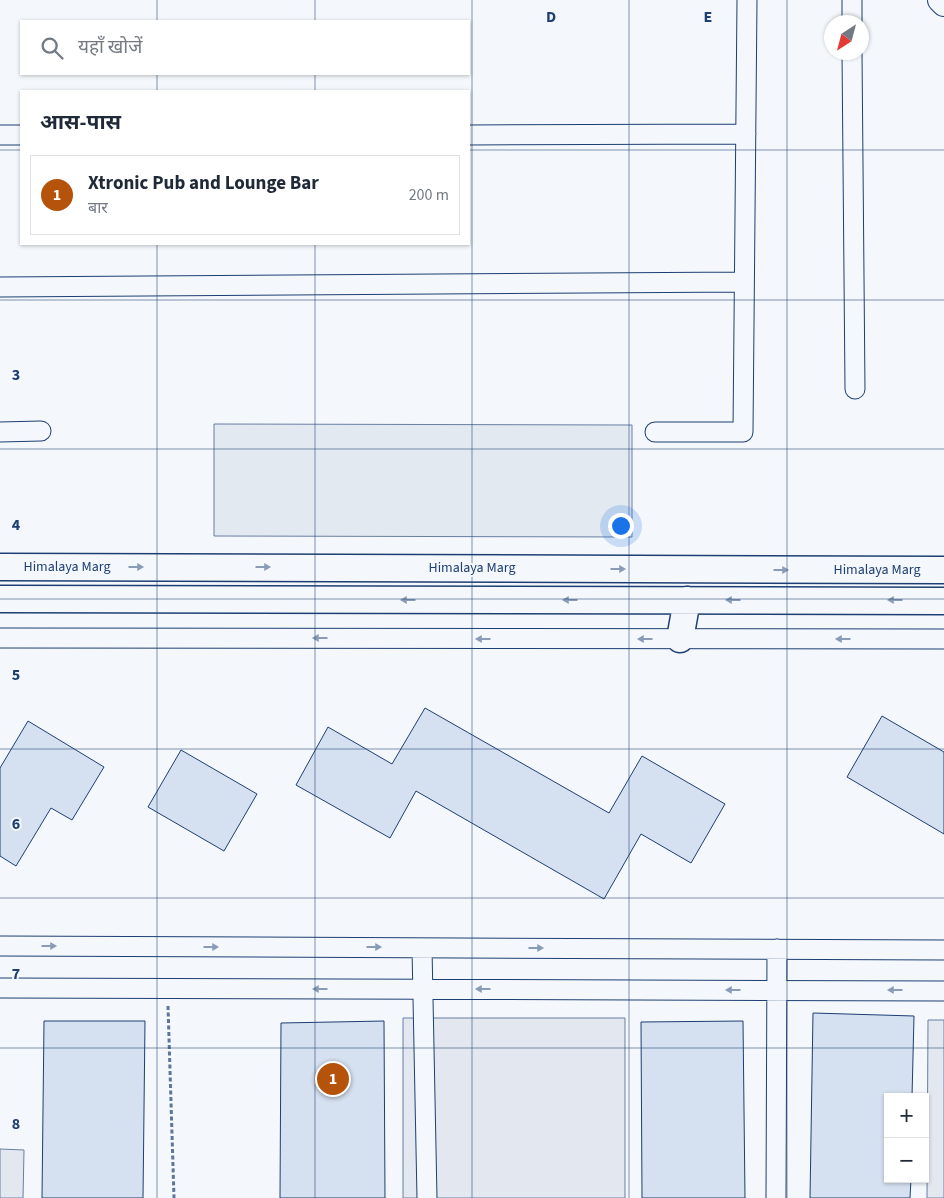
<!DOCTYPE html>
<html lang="hi">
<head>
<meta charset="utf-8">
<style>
	:root { --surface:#fff; --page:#f2f2f3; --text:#1f2937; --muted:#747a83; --line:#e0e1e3; --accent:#b45309 }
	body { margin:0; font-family:"Source Sans 3","Noto Sans Devanagari",sans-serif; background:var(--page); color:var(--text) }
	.controls { position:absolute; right:15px; bottom:15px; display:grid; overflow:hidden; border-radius:0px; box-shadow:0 1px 4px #0004 }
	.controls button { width:45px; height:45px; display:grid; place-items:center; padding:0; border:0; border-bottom:1px solid var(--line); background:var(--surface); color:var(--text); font:25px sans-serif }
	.compass { position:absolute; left:824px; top:15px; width:45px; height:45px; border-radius:50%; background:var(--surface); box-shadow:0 1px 4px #0004; rotate:216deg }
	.you { position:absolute; left:620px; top:525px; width:18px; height:18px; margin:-12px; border:4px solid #fff; border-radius:50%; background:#1a73e8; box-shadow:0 0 0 8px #1a73e833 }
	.badge { display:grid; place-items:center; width:32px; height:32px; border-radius:50%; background:var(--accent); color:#fff; font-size:16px; font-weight:700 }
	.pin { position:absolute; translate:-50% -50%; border:2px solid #fff; box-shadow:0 1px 5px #0006 }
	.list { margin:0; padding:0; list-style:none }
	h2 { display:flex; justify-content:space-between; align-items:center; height:65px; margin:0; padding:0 20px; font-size:21px }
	h2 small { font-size:16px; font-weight:400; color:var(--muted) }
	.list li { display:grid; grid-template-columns:32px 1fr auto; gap:15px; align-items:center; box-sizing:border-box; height:80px; margin:0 10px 10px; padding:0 10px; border:1px solid var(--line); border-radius:0px }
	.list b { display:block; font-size:19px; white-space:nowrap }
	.list p { margin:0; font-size:16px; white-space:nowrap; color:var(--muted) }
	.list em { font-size:16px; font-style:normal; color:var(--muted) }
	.icon { flex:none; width:28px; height:28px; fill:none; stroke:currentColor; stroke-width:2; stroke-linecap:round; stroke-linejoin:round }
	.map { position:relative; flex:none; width:944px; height:1198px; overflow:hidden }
	.search { position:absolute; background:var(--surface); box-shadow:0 1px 4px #0004; left:20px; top:20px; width:450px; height:55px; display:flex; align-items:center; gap:12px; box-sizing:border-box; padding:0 18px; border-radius:0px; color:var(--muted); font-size:19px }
	.panel { position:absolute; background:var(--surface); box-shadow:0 1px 4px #0004; left:20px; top:90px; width:450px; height:155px; border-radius:0px }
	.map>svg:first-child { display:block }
	.green { fill:#e3e9f0; stroke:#687fa3 }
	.parking { fill:#e3e8f0; stroke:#687fa3 }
	.building { fill:#d5e0f0; stroke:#1d3f73 }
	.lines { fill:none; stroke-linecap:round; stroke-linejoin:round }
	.minor-casing { stroke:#1d3f73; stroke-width:21 }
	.tertiary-casing { stroke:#1d3f73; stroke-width:26 }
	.secondary-casing { stroke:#1d3f73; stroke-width:29 }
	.path { stroke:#5e769c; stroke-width:3; stroke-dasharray:4 2.5; stroke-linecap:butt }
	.minor { stroke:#f4f7fb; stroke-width:19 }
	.tertiary { stroke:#f4f7fb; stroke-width:24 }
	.secondary { stroke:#f4f7fb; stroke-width:26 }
	.oneway { fill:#889bb7 }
	.grid { fill:none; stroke:#1d3f73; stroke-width:1; stroke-opacity:0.55 }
	.labels { text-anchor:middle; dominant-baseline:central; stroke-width:4; stroke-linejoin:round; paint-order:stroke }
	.street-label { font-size:14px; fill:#1d3f73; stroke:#f4f7fb }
	.grid-label { font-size:16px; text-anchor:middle; font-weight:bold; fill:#1d3f73; stroke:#f4f7fb; stroke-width:4; stroke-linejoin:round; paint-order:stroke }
</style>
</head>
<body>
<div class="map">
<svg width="944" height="1198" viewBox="0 0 944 1198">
	<rect width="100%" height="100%" fill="#f4f7fb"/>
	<path class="green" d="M 214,424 L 632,425 L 632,537 L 214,536 Z"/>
	<path class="parking" d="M 403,1018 L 625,1018 L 625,1198 L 403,1198 Z
		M 928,1020 L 944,1020 L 944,1198 L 927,1198 Z
		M 0,1149 L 24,1150 L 23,1198 L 0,1198 Z"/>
	<path class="building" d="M 425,708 L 609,813 L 642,756 L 725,804 L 691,863 L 641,834 L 604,899 L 416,791 L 390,838 L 296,785 L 328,727 L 392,764 Z
		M 882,716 L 944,752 L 944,834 L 847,777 Z
		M 28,721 L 104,767 L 72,820 L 51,808 L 16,866 L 0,856 L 0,768 Z
		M 181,750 L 257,794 L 224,851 L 148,807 Z
		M 813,1013 L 914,1016 L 912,1097 L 888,1097 L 888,1179 L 911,1179 L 910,1198 L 810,1198 Z
		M 44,1021 L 145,1021 L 143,1198 L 42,1198 Z
		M 384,1021 L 385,1198 L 280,1198 L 281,1023 Z
		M 743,1021 L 745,1198 L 642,1198 L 641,1022 Z"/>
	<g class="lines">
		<defs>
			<path id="minor" d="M 852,0 L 852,22
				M 852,52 L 855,389
				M 0,135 L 21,135
				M 469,135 L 746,134
				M 0,287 L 744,282
				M 0,432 L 41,431
				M 655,432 L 743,432 L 747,0
				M 0,638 L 944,639
				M 0,946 L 944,950
				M 422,948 L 427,1198
				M 0,988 L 944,991
				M 776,1198 L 777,949"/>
			<path id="tertiary" d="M 940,0 L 944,4"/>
			<path id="secondary" d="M 0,567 L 944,570
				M 0,599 L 944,601
				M 680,639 L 687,600"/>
		</defs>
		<use href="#minor" class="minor-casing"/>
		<use href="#tertiary" class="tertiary-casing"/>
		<use href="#secondary" class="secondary-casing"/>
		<path class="path" d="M 168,1006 L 174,1198"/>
		<use href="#minor" class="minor"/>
		<use href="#tertiary" class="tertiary"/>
		<use href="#secondary" class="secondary"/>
	</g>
	<defs><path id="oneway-solid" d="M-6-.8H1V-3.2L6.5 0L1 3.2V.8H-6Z" transform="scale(1.25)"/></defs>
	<g class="oneway">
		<use href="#oneway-solid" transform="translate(136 567)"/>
		<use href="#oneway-solid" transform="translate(263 567)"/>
		<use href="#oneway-solid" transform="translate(618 569)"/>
		<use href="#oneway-solid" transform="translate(781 570)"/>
		<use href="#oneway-solid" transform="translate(408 600) rotate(-180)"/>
		<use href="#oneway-solid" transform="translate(570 600) rotate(-180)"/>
		<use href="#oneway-solid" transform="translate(733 600) rotate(-180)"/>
		<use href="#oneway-solid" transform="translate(895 600) rotate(-180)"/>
		<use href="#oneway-solid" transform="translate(320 638) rotate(-180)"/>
		<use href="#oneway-solid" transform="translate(483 639) rotate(-180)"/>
		<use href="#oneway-solid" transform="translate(645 639) rotate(180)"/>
		<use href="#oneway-solid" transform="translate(843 639) rotate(-180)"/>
		<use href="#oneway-solid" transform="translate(49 946)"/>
		<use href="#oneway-solid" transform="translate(211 947)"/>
		<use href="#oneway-solid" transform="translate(374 947)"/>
		<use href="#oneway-solid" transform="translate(536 948)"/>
		<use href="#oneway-solid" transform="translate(320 989) rotate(-180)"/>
		<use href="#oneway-solid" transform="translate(483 989) rotate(-180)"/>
		<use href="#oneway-solid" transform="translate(733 990) rotate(-180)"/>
		<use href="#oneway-solid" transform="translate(895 990) rotate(-180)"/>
	</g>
	<path class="grid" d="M 157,0 L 157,21M 315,0 L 315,21M 472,0 L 472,1198M 629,0 L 629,1198M 787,0 L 787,1198M 157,74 L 157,91M 315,74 L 315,91M 0,150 L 21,150M 469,150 L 944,150M 157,244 L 157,1198M 315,244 L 315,1198M 0,300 L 944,300M 0,449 L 944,449M 0,599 L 944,599M 0,749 L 944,749M 0,898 L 944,898M 0,1048 L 944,1048"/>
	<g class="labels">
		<g class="street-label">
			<text x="67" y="567">Himalaya Marg</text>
			<text x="472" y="568">Himalaya Marg</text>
			<text x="877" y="570">Himalaya Marg</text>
		</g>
	</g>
	<g class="grid-label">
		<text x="551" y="22">D</text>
		<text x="708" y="22">E</text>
		<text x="16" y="380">3</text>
		<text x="16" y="530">4</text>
		<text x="16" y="680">5</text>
		<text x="16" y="829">6</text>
		<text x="16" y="979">7</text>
		<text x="16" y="1129">8</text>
	</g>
</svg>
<div class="controls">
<button>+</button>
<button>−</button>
</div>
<svg class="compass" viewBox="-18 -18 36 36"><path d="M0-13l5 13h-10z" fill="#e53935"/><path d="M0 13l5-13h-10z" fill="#747a83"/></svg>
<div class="you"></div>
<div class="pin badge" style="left:333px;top:1079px">1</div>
<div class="search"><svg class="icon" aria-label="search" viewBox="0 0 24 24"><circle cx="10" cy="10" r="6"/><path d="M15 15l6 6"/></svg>यहाँ खोजें</div>
<section class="panel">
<h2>आस-पास<small></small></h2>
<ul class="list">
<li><span class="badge">1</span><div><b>Xtronic Pub and Lounge Bar</b><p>बार</p></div><em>200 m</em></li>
</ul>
</section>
</div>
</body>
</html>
